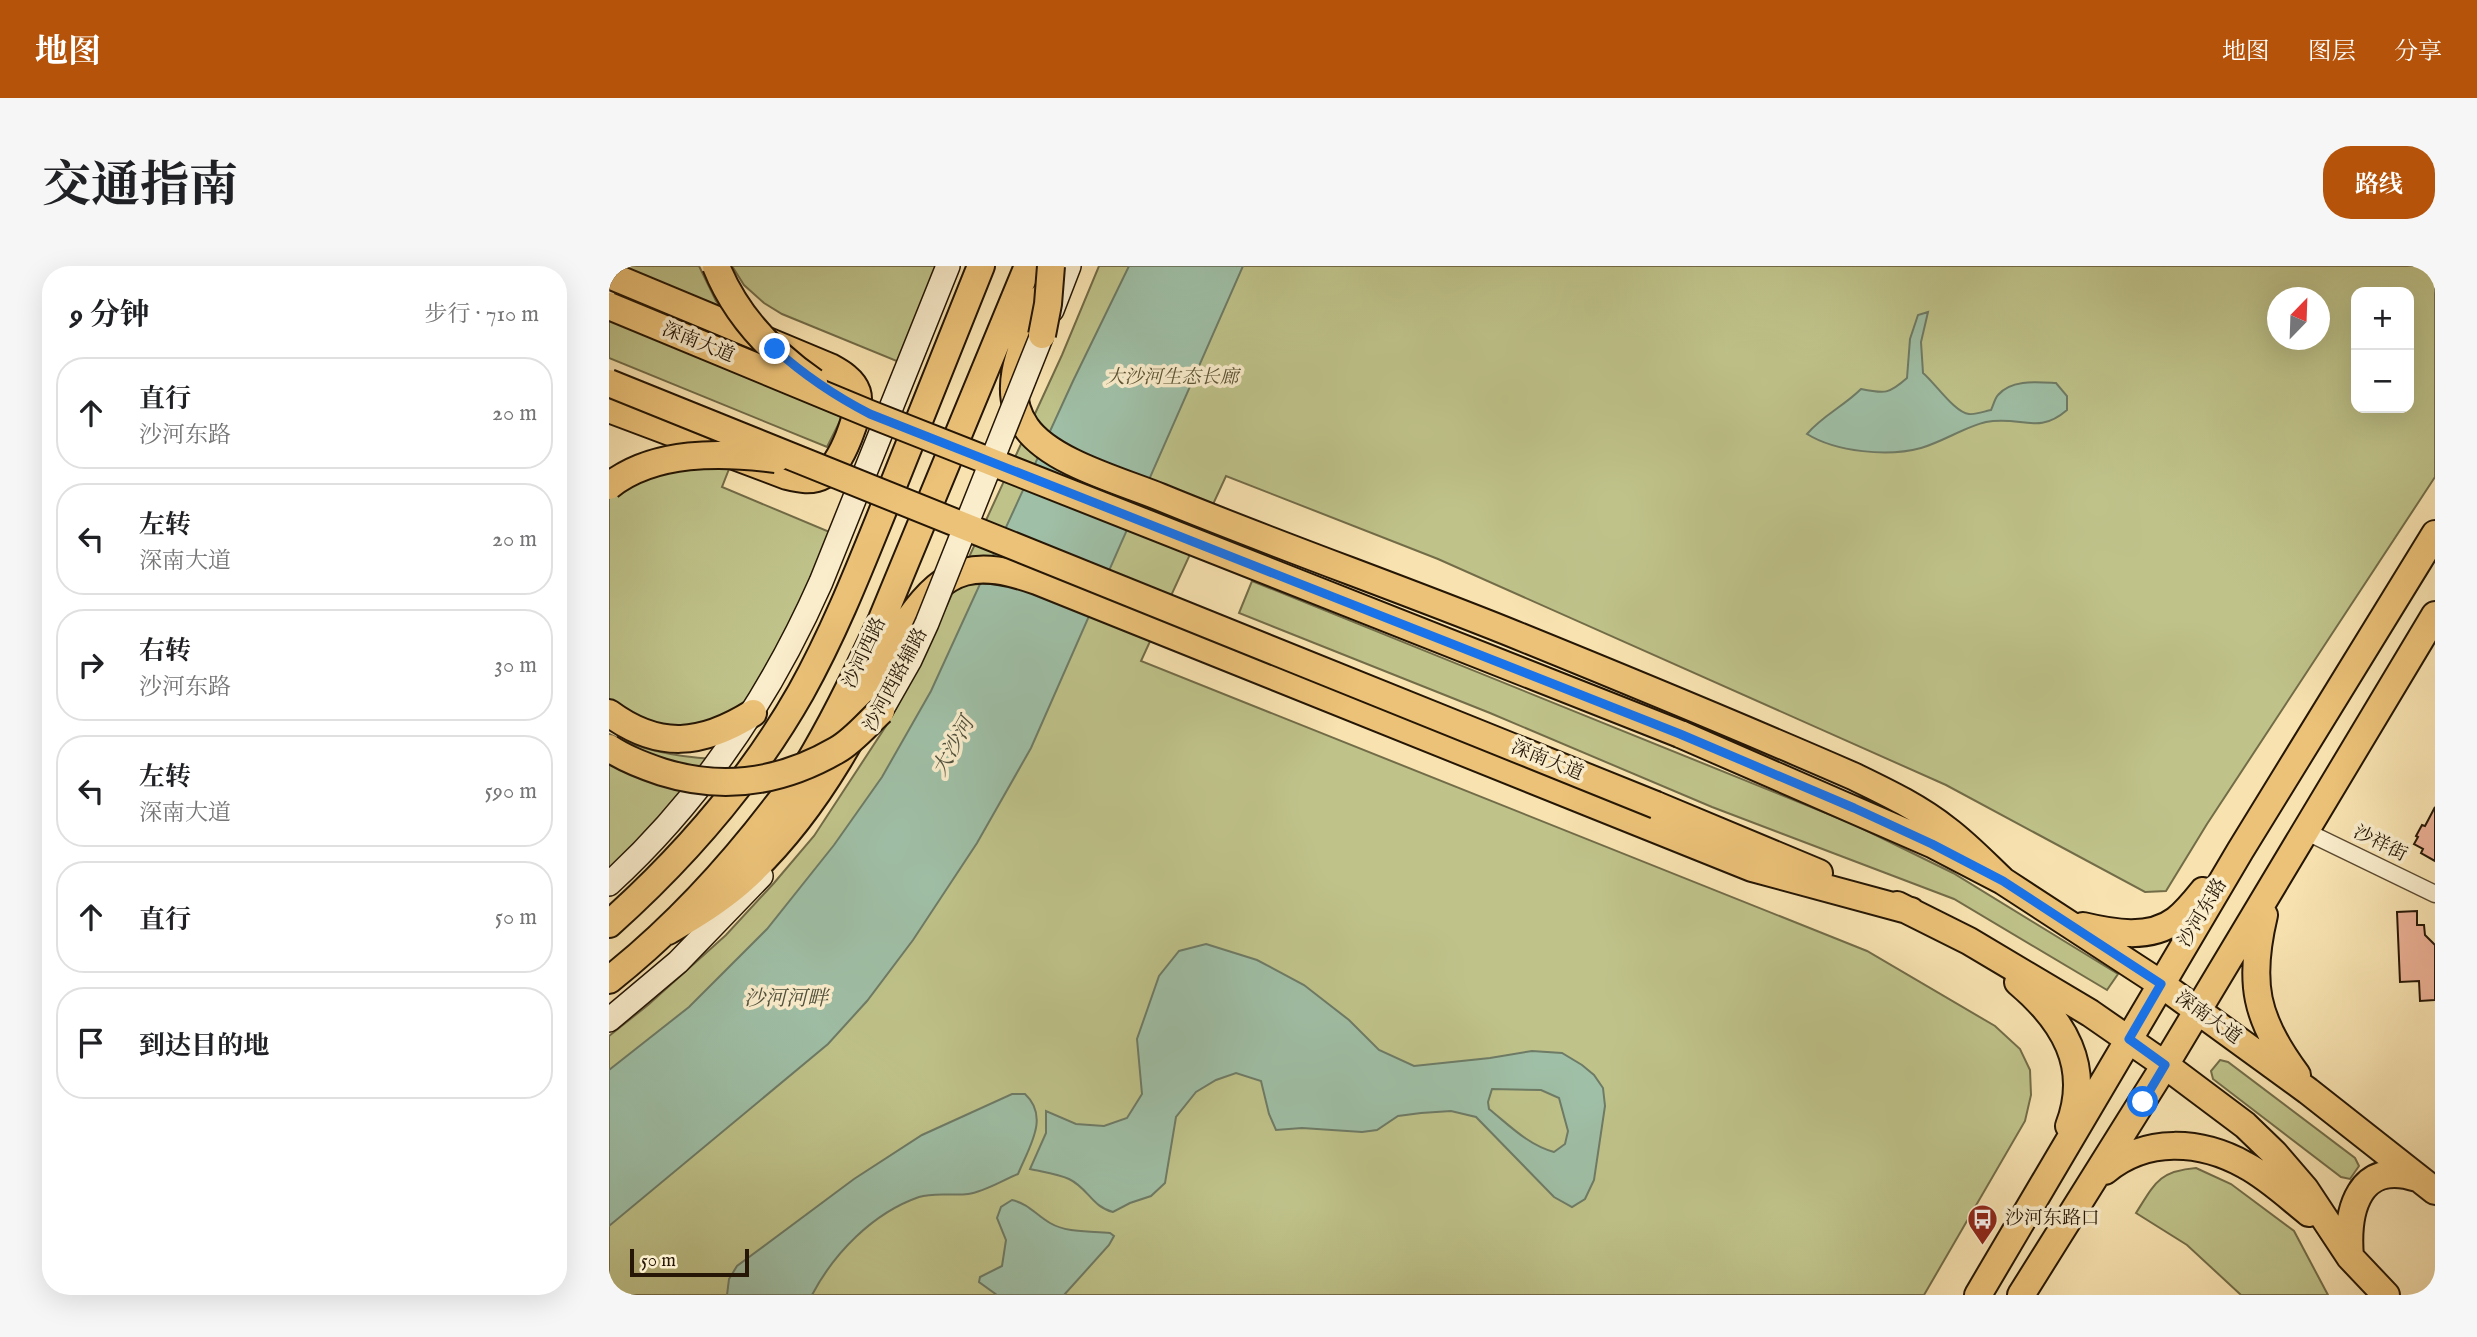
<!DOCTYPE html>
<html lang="zh">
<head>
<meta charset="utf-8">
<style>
	:root { --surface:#fff; --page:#f6f6f6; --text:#202124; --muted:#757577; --line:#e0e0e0; --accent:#b45309 }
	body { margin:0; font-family:"IM FELL English","Noto Serif SC",serif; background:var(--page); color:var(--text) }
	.controls { position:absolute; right:21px; top:21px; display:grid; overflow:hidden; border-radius:14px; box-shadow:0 7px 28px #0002 }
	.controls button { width:63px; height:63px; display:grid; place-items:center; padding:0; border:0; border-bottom:2px solid var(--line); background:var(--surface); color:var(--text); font:35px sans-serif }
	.compass { position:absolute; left:1658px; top:21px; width:63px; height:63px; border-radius:50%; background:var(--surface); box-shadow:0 7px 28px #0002; rotate:23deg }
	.scale { position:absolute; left:21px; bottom:18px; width:119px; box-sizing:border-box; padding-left:7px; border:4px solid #251605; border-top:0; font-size:19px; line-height:24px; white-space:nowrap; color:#251605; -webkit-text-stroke:5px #faedcc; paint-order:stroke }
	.stop { position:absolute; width:21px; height:21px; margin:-16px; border:5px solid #1a73e8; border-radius:50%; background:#fff }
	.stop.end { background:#1a73e8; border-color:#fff; box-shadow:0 2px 7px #0008 }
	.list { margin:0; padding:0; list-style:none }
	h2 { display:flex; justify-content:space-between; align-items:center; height:91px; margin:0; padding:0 28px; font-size:30px }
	h2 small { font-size:23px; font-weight:400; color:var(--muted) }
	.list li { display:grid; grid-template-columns:46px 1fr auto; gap:21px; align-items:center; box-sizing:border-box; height:112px; margin:0 14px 14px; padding:0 14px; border:2px solid var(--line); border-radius:28px }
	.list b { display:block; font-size:26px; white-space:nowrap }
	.list p { margin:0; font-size:23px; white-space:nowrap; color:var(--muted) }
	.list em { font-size:23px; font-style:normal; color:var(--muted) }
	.icon { flex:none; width:38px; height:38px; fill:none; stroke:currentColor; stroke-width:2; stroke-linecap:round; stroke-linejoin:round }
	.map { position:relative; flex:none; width:1826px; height:1029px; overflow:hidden; border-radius:28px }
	header { display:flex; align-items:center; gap:42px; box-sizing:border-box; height:98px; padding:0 35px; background:var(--accent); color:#fff }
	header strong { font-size:33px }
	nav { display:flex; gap:38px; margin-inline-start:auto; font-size:24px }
	.intro { display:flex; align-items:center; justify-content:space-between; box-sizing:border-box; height:168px; padding:0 42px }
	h1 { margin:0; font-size:49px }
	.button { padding:18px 32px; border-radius:28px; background:var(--accent); color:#fff; font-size:24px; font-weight:700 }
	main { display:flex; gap:42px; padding:0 42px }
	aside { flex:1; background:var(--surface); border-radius:28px; box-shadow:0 7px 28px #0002 }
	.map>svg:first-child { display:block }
	.green { fill:#bfc38a; stroke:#726c48; stroke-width:2; fill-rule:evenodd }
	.water { fill:#9fbfa6; stroke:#6e7b66; stroke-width:2; fill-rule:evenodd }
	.building { fill:#ecb094; stroke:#251605; stroke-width:2 }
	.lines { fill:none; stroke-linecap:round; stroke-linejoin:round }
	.street-casing { stroke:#5a4930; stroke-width:19 }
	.secondary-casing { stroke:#251605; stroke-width:26 }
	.primary-casing { stroke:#251605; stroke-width:30 }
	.street { stroke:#faedcc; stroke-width:16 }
	.secondary { stroke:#faedcc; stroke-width:23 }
	.primary { stroke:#ecc278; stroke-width:26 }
	.secondary-bridge-casing { stroke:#251605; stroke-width:26; stroke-linecap:butt }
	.primary-bridge-casing { stroke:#251605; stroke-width:30; stroke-linecap:butt }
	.secondary-bridge { stroke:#faedcc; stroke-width:23 }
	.primary-bridge { stroke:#ecc278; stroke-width:26 }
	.route { stroke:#1a73e8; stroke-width:9 }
	.labels { text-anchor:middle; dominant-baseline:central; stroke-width:7; stroke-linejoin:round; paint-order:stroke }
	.street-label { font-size:19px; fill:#251605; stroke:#faedcc }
	.park-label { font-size:19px; font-style:italic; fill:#5b5334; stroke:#faedcc }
	.poi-label { font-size:19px; fill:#251605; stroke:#faedcc; text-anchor:start }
	.water-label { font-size:21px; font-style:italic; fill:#50513d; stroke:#faedcc }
</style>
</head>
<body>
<header>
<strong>地图</strong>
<nav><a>地图</a><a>图层</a><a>分享</a></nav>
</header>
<div class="intro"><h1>交通指南</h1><a class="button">路线</a></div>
<main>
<aside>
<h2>9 分钟<small>步行 · 710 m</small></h2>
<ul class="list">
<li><svg class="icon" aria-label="ahead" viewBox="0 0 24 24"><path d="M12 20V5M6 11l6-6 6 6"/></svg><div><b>直行</b><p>沙河东路</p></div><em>20 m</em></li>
<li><svg class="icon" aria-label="left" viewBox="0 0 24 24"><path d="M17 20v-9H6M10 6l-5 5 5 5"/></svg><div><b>左转</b><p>深南大道</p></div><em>20 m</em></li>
<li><svg class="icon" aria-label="right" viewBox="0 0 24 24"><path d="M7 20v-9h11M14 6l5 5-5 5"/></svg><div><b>右转</b><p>沙河东路</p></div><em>30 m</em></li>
<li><svg class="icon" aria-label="left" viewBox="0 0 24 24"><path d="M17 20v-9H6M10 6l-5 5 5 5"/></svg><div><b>左转</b><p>深南大道</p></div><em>590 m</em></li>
<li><svg class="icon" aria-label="ahead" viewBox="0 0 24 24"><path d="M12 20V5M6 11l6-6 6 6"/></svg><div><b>直行</b></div><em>50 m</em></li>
<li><svg class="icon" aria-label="arrive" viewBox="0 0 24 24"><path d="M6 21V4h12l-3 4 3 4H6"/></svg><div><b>到达目的地</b></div></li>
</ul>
</aside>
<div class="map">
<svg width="1826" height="1029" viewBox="0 0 1826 1029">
	<rect width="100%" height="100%" fill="#f8e3b0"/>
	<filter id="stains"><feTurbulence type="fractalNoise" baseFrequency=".00286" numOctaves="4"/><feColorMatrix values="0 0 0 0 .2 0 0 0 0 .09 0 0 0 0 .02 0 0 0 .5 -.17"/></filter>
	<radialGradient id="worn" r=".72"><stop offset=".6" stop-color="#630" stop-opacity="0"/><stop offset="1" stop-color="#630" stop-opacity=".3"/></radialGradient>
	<path class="green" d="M 0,0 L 90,0 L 107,35 L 123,54 Z
		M 123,0 L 329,0 L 290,96 L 173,48 L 155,37 L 135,19 Z
		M 490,0 L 1826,0 L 1826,211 L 1598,558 L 1557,625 L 1536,626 L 1337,519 L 829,293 L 617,210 L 532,395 L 1258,685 L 1386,760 L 1411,783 L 1421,804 L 1422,829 L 1416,855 L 1315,1029 L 0,1029 L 0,770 L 39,739 L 117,669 L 165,617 L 205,570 L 277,460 L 291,435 L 338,339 L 453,89 ZM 1747,26 L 1800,26 L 1800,142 L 1747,142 ZM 1668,32 L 1710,32 L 1710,74 L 1668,74 Z
		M 0,54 L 233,151 L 218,181 L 0,92 Z
		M 122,198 L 113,221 L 223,267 L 166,395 L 145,426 L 126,447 L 106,459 L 47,462 L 0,434 L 0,230 L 50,207 Z
		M 643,315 L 1244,558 L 1344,607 L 1509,708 L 1498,724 L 1345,633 L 1103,541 L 881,447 L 630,347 Z
		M 0,468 C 33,485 67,491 104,493 L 0,608 Z
		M 1611,794 L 1619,796 L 1746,892 L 1750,900 L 1741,913 L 1732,911 L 1604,813 L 1602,805 Z
		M 1587,902 L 1622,918 L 1685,965 L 1719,1029 L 1632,1029 L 1578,979 L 1527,947 C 1546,917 1550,905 1587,902 Z"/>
	<path class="water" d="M 520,0 L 634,0 L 422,482 L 368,577 L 304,674 L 258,735 L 219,778 L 0,960 L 0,804 L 80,741 L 158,663 L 225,579 L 273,511 L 322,425 L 464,115 Z
		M 1319,46 L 1312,76 L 1314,107 C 1326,117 1346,147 1360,148 C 1367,149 1376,145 1382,144 C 1384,140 1386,132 1389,129 C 1402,113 1429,116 1447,117 L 1458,130 L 1458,144 C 1428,170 1412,149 1377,156 C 1358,160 1333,176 1312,182 C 1279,191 1227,186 1198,168 C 1213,150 1235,140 1252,123 C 1276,128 1280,128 1298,112 L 1301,73 L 1309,49 Z
		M 597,678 L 648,694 L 695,719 L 740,754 L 770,784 L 805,800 L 881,792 L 923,785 L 953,787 L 973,799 L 985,809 L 994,822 L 996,840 L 985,914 L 976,933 L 963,941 L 945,931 L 867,851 L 842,845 L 812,847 L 789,850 L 768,864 L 753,866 L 693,862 L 667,864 L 660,848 L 652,815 L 627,807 L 607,814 L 587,826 L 567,851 L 556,917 L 542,930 L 521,937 L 504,946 C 483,941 479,922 460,913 C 449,908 434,906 421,903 L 437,867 L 437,845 L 467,858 L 495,860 L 518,852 L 533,828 L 528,773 L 550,710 L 570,685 ZM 883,823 L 932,824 L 950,832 L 959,865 L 956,878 L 945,886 C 919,879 900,859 880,843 L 879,836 Z
		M 403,828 L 416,828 C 441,851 420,881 409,908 C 394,914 375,926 359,928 C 343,930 325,926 310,931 C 264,947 225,987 203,1029 L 118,1029 L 120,1013 L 128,1000 L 245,913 L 313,869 Z
		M 403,934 C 420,938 427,949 441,957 C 458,967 481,965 501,967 L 505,970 L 500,979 L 455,1029 L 388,1029 L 370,1016 L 371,1011 L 393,1000 L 397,974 L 388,952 L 392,941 Z"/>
	<path class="building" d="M 1826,541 L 1826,595 L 1812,587 L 1814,583 L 1805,578 L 1809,571 L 1807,570 L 1813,559 L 1816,560 Z
		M 1808,645 L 1808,659 L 1815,659 L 1816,669 L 1826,679 L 1826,734 L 1811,735 L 1810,715 L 1791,716 L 1788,646 Z"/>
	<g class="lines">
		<defs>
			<path id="street" d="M 1698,566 L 1826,628"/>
			<path id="secondary" d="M 443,44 L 460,0
				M 0,618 C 94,532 161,431 212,316 L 339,0
				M 0,754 L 69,696 L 152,610"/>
			<path id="primary" d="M 0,9 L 221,101 C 232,107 244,114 248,126 C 254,144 231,201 215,209 C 203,216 190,213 178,210 L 0,143
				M 434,31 C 418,71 388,121 417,161 C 441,196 512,215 551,231 C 665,278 782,319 897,365 C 1013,412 1129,460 1244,510 C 1277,526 1309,541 1338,564 C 1358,579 1376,598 1394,615
				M 0,447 C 50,484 93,479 144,447
				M 1071,468 L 1323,578 L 1394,615 L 1552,718 L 1699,825 L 1826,925
				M 1047,539 L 1210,607
				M 1288,639 L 1360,675 L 1481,747 L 1556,799 L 1636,859 L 1665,887 L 1696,923 L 1741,991 L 1777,1029
				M 1655,649 C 1639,716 1646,753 1688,809
				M 0,658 C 75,591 142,514 192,426 C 226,365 251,301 277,237 C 308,158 340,79 372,0
				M 1474,660 C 1503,667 1541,674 1567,654 C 1577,646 1586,635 1594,625
				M 59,665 C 84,650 108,636 130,617 C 209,547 259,448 300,353 C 338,299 368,294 428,315 L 1143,602 L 1302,645
				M 0,714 C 63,664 117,606 166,542 C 180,524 195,506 206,486 C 231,443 252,398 273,353 L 419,0
				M 1409,716 C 1454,754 1483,800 1460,860
				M 1496,905 C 1537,871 1591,874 1636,899 C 1659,911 1680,931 1700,947
				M 1741,991 C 1737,944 1750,893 1808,912
				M 1369,1029 L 1631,585 L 1826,268
				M 1412,1029 L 1556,799 L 1826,349"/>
		</defs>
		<use href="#street" class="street-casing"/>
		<use href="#secondary" class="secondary-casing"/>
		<use href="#primary" class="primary-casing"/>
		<use href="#street" class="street"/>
		<use href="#secondary" class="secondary"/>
		<use href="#primary" class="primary"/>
		<defs>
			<path id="secondary-bridge" d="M 272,445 L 301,394 L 318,357 L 433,69"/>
			<path id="primary-bridge" d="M 107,0 C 126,48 163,87 205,116
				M 0,40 L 261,148 L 1071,468
				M 433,69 L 439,38 L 442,0
				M 0,117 L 1047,539
				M 0,220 C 45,184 113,186 167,193
				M 0,482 C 16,493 35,500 53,506 C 114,525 173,516 228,484 C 244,475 258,458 272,445"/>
		</defs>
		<use href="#secondary-bridge" class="secondary-bridge-casing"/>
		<use href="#primary-bridge" class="primary-bridge-casing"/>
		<use href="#secondary-bridge" class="secondary-bridge"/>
		<use href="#primary-bridge" class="primary-bridge"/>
	</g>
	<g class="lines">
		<path class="route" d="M 166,83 C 196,110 226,130 261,148 L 1071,468 L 1245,542 L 1323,578 L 1394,615 L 1552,718 L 1520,773 L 1556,799 L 1534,836"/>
	</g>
	<defs>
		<symbol id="bus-pin" viewBox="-11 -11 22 30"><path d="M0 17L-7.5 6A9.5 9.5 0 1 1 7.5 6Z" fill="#8f2418" stroke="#faedcc"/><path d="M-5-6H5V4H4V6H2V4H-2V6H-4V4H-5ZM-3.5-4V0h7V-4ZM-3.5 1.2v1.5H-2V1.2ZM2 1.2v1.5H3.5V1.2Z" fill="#fff"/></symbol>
	</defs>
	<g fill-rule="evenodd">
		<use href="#bus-pin" x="1356" y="936" width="35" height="47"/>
	</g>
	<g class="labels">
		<g class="street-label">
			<text transform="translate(89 77) rotate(22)">深南大道</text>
			<text transform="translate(256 387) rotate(-65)">沙河西路</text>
			<text transform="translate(287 414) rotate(-62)">沙河西路辅路</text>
			<text transform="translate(938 495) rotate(22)">深南大道</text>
			<text transform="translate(1771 578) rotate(26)">沙祥街</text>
			<text transform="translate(1594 647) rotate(-59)">沙河东路</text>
			<text transform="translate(1599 752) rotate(36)">深南大道</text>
		</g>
		<g class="park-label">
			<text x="563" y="112">大沙河生态长廊</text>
		</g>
		<g class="poi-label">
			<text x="1396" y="953">沙河东路口</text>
		</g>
		<g class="water-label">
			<text transform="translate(345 481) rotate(-61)">大沙河</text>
			<text x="177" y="733">沙河河畔</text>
		</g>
	</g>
	<rect width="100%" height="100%" filter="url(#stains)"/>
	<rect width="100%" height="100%" fill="url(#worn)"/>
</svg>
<div class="controls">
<button>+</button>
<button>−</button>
</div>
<svg class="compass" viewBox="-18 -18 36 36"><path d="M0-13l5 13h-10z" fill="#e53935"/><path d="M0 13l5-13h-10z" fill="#757577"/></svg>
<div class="scale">50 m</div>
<div class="stop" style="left:1534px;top:836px"></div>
<div class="stop end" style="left:166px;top:83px"></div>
</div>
</main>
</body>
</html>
